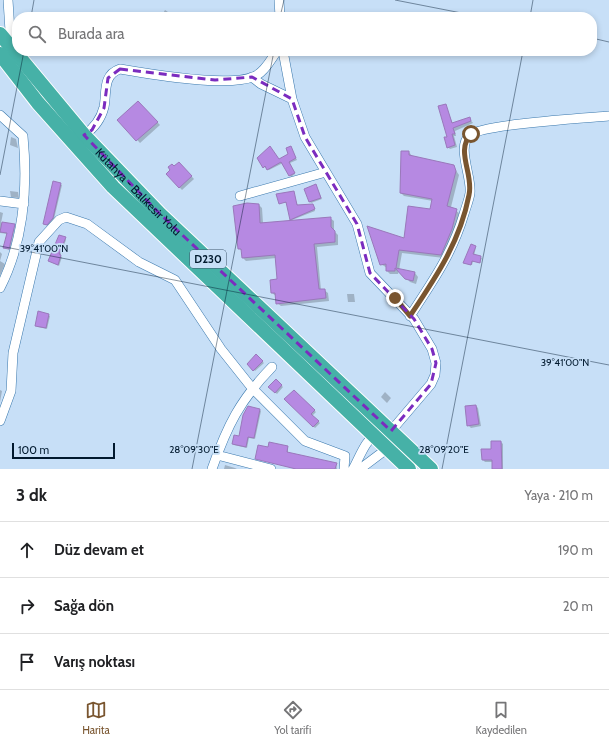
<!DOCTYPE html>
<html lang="tr">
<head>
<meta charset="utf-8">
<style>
	:root { --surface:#fff; --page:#f6f6f6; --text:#202124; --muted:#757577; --line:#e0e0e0; --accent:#79552f }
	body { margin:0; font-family:Cabin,sans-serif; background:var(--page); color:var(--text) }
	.scale { position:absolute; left:12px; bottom:10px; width:103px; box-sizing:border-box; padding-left:4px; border:2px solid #01192e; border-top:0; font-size:11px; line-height:14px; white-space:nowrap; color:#01192e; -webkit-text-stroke:3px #c7dff7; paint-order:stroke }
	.stop { position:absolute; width:12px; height:12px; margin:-9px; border:3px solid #79552f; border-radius:50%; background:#fff }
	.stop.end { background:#79552f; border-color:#fff; box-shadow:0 1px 4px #0008 }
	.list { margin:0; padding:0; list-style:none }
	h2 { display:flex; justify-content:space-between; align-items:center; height:52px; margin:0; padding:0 16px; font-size:17px }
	h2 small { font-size:13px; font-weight:400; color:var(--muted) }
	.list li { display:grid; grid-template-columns:26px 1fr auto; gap:12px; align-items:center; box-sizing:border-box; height:56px; padding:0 16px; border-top:1px solid var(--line) }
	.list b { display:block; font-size:15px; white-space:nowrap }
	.list em { font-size:13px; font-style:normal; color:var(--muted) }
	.icon { flex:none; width:22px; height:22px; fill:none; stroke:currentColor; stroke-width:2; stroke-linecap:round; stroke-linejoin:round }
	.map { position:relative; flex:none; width:609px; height:469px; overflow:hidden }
	.search { position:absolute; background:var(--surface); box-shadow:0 2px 6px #0003; left:12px; right:12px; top:12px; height:44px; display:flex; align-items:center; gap:10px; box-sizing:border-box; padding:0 14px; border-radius:16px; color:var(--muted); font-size:15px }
	.sheet { height:220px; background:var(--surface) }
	nav { display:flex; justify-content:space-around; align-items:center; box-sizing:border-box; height:56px; border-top:1px solid var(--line); background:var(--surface); font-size:11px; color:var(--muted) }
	nav a { display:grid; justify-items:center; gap:2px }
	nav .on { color:var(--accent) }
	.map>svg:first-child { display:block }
	.shadow { fill:#0003 }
	.building { fill:#b689e2; stroke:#9a78bb }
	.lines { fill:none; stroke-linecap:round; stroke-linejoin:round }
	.minor-casing { stroke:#3a78ad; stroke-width:10 }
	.highway-casing { stroke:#fff; stroke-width:16 }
	.minor { stroke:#fff; stroke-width:9 }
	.highway { stroke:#46b1a7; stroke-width:14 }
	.route { stroke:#79552f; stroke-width:5 }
	.marked { fill:none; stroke:#7b2cbf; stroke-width:3; stroke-dasharray:8 5; stroke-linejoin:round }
	.ticks { fill:none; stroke:#01192e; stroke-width:1; stroke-opacity:0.45 }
	.labels { text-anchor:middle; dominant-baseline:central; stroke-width:3.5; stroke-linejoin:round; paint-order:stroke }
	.shield { fill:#c7dff7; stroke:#3c546a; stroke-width:1 }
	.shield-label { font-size:11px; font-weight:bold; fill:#01192e }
	.street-label { font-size:12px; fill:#01192e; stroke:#c7dff7 }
	.ticks-label { font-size:10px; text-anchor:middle; fill:#01192e; stroke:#c7dff7; stroke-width:3.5; stroke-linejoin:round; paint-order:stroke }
</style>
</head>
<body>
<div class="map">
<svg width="609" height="469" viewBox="0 0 609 469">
	<rect width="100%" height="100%" fill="#c7dff7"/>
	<path class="shadow" d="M 165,10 L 171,14 L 169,17 L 161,17 Z
		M 138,102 L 160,125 L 140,143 L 119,120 Z
		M 445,105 L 453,124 L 469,118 L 473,123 L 455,131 L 456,136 L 454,136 L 457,147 L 450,149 L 448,147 Z
		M 11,137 L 16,139 L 18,148 L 10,145 Z
		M 291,148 L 297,160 L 290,163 L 295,174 L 291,177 L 283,163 L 269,170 L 264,167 L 258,158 L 279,160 L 290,155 Z
		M 409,152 L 412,156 L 453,166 L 459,175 L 451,207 L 459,213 L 455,233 L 444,258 L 402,253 L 399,270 L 415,273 L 418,277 L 416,284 L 410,282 L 399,270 L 398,274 L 390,274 L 387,271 L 387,268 L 381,264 L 431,210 L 433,201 L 404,196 L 401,193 Z
		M 179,163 L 194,179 L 182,190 L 167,174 Z
		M 60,184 L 62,185 L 54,219 L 48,225 L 46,225 L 44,224 Z
		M 316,185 L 322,199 L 311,203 L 310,202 Z
		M 10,191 L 18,192 L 19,198 L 11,197 Z
		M 293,192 L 298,206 L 314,207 L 315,211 L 292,220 L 287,203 L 280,203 Z
		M 259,205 L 262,208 L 263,223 L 330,218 L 334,221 L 334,231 L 338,235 L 338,245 L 317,247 L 321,290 L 324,290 L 328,293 L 329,301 L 281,306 L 277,303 L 276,296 L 272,293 L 278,280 L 276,258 L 246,261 L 243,258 L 242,251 L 239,248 Z
		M 0,212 L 3,213 L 1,223 L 15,226 L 10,250 L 5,248 L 8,234 L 0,233 Z
		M 65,238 L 66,240 L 60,256 L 62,257 L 59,266 L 49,261 Z
		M 476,247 L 474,256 L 482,258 L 480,263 L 473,261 L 472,265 L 465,263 Z
		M 0,252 L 2,254 L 0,261 L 5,264 L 0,276 Z
		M 347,294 L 354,294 L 355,302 L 348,302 Z
		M 48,315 L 50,316 L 47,329 L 38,327 L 36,325 Z
		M 256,356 L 264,363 L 255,371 L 248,364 Z
		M 276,380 L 283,387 L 277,394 L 269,387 Z
		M 0,390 L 2,391 L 0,402 Z
		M 294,391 L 316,412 L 312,416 L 320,423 L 315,428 L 286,399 Z
		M 385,392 L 391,398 L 387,403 L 381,397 Z
		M 476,406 L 478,408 L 481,426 L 471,428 L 468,425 Z
		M 260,410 L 261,411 L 255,439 L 249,438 L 247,448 L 234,445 L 233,444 Z
		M 501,442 L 503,444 L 503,469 L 493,469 L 493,462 L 485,462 L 483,460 L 482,450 L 492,450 Z
		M 288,447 L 288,453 L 336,464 L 337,469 L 296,469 L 256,458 L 268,449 Z
		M 225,465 L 235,468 L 237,469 L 224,469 Z"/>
	<path class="building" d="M 138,101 L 158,122 L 136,141 L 117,120 Z
		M 446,104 L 452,123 L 470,117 L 471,121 L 453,128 L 455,134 L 452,134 L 455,145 L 447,148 L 444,137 L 447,137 L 438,106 Z
		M 270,146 L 279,159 L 288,154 L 286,148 L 291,146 L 296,158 L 289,162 L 295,173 L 289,176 L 281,162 L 267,170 L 265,166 L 263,168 L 257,158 Z
		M 401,151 L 409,151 L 409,155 L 454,165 L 456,171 L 447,206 L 457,209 L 452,229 L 441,255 L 399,250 L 396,268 L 415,272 L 413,281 L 405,279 L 395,268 L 395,271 L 386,271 L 386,264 L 380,265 L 367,226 L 404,238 L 408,206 L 430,209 L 432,199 L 400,193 Z
		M 179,162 L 192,176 L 179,188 L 166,174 L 170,170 L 168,167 L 172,164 L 174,166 Z
		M 53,181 L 61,183 L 53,218 L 47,225 L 43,224 Z
		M 316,184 L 321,198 L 309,202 L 304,189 Z
		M 294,191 L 297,205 L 313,204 L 315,209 L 290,220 L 286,202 L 279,204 L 276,194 Z
		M 247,203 L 259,204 L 260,223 L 331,217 L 331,227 L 335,231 L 335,242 L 314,244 L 319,289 L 325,289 L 326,298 L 276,304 L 275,293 L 271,293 L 270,280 L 277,279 L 275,255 L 242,258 L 241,249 L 238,249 L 233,206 Z
		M 2,222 L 15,224 L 9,249 L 3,248 L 7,233 L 0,232 Z
		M 59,235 L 66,237 L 59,254 L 61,255 L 58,265 L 48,261 Z
		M 471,244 L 476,246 L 473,254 L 481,256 L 480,263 L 472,261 L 471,265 L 463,263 Z
		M 38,311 L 49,314 L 46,328 L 35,326 Z
		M 256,354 L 263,361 L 253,371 L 247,364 Z
		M 276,379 L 282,385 L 275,393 L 268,387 Z
		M 294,390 L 315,410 L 311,414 L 319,421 L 313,427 L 284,399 Z
		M 476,405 L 479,424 L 467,426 L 465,406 Z
		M 248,406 L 260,409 L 254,438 L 248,437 L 246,447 L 232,444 L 234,435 L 239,436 L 243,415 Z
		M 491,441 L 501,441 L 502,469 L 492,469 L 492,460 L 482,460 L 481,449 L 491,449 Z
		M 269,442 L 288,446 L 287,452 L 337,463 L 335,469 L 296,469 L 255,459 L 258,445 L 268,447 Z"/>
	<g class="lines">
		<defs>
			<path id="minor" d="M 8,0 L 11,47
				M 279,0 L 280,17
				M 283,51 L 292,99 L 305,137 L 357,224 L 370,273 L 414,319 L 432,349 L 436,363 L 435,375 L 431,384 L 391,431 L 388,448 L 360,469
				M 252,77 L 261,84 L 292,99
				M 0,115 L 23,136 C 28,188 24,241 0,288
				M 84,135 C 93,129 101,119 104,107 C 107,93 102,75 120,69 C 149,74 234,89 257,75 C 266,70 271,59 277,51
				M 240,196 L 326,172
				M 0,201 L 24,204
				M 410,316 C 433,281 452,254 464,214 C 466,207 469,200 470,193 C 472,177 456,146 470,135 C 483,124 587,118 609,116
				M 0,421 L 11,391 L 13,353 L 39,242 L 59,220 L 66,217 L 87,224 L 139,262 L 175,280 L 221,349 L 252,388 L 305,441 L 345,456 L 344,469
				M 217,455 L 271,469
				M 212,469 C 227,426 240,400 272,367
				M 353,469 C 359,459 366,437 378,434"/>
			<g id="highway">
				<path id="s1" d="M 0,34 L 84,135 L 160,214 L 431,469"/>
				<path d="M 0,54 L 38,103 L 113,187 L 409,469"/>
			</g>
		</defs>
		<use href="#minor" class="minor-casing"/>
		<use href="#highway" class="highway-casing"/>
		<use href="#minor" class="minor"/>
		<use href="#highway" class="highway"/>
	</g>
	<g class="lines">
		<path class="route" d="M 395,298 L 410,316 C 436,277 460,242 469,195 C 474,174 455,151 471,134"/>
	</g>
	<path class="marked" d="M 120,69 L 215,80 L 252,77 L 292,99 L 305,137 L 357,224 L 370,273 L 414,319 L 432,349 L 436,363 L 431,384 L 391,431 L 160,214 L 84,135 L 92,130 L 104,108 L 108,78 Z"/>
	<path class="ticks" d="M 395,0 L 482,17M 31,17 L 34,0M 280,17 L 284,0M 530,17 L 533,0M 592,38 L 609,42M 0,175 L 24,51M 0,246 L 609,365M 192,469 L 274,51M 442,469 L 523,51"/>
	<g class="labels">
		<rect class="shield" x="190" y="250" width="36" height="18" rx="3"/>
		<g class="shield-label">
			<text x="208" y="259">D230</text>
		</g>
		<g class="street-label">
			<text stroke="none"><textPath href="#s1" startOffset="210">Kütahya - Balıkesir Yolu</textPath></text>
		</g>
	</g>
	<g class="ticks-label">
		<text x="44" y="252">39°41'00"N</text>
		<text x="565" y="366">39°41'00"N</text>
		<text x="194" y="453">28°09'30"E</text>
		<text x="444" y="453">28°09'20"E</text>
	</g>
</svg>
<div class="scale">100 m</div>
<div class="stop" style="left:471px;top:134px"></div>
<div class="stop end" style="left:395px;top:298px"></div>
<div class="search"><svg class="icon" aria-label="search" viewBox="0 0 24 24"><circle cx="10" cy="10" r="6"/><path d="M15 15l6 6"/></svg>Burada ara</div>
</div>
<section class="sheet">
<h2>3 dk<small>Yaya · 210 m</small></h2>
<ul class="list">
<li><svg class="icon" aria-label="ahead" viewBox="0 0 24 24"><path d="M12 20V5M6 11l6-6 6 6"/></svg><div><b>Düz devam et</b></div><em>190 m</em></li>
<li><svg class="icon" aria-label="right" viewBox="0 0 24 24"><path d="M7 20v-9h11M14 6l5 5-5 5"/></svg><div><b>Sağa dön</b></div><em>20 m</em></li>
<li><svg class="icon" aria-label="arrive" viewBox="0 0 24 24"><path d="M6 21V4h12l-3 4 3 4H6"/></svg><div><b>Varış noktası</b></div></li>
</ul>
</section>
<nav>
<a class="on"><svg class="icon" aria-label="map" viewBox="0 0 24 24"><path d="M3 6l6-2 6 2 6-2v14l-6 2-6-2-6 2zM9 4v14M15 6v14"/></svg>Harita</a>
<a><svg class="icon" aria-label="directions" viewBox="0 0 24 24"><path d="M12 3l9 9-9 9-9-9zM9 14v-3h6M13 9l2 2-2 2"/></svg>Yol tarifi</a>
<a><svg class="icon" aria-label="saved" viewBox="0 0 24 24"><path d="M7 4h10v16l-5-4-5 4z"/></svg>Kaydedilen</a>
</nav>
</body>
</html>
